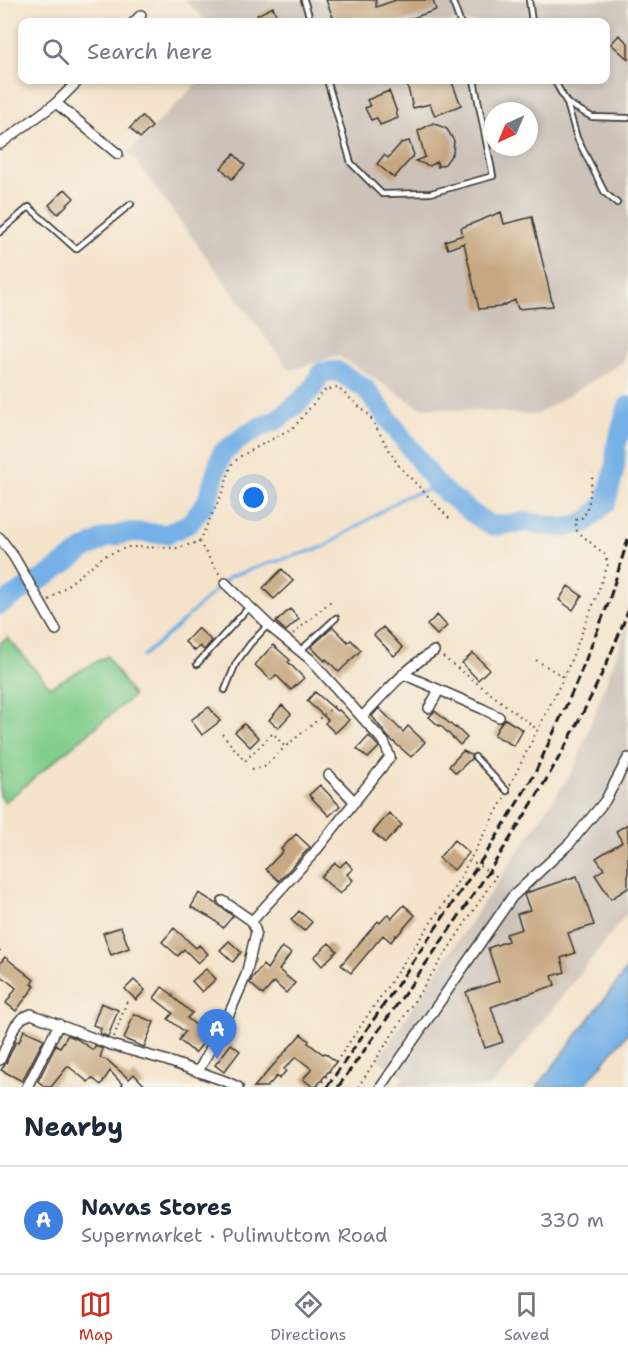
<!DOCTYPE html>
<html lang="en">
<head>
<meta charset="utf-8">
<style>
	:root { --surface:#fff; --page:#f2f2f3; --text:#1f2937; --muted:#747a83; --line:#e0e1e3; --accent:#c8321e }
	body { margin:0; font-family:"Shantell Sans",sans-serif; background:var(--page); color:var(--text) }
	.compass { position:absolute; left:484px; top:102px; width:54px; height:54px; border-radius:50%; background:var(--surface); box-shadow:0 3px 9px #0003; rotate:224deg }
	.you { position:absolute; left:254px; top:498px; width:21px; height:21px; margin:-15px; border:4px solid #fff; border-radius:50%; background:#1a73e8; box-shadow:0 0 0 9px #1a73e833 }
	.badge { display:grid; place-items:center; width:39px; height:39px; border-radius:50%; background:var(--accent); color:#fff; font-size:20px; font-weight:700 }
	.pin { position:absolute; translate:-50% -50px; filter:drop-shadow(0 2px 3px #0008) }
	.pin::after { content:''; position:absolute; top:32px; width:21px; height:18px; background:inherit; clip-path:polygon(0 0,100% 0,50% 100%) }
	.list { margin:0; padding:0; list-style:none }
	h2 { display:flex; justify-content:space-between; align-items:center; height:78px; margin:0; padding:0 24px; font-size:26px }
	h2 small { font-size:20px; font-weight:400; color:var(--muted) }
	.list li { display:grid; grid-template-columns:39px 1fr auto; gap:18px; align-items:center; box-sizing:border-box; height:108px; padding:0 24px; border-top:2px solid var(--line) }
	.list b { display:block; font-size:22px; white-space:nowrap }
	.list p { margin:0; font-size:20px; white-space:nowrap; color:var(--muted) }
	.list em { font-size:20px; font-style:normal; color:var(--muted) }
	.icon { flex:none; width:33px; height:33px; fill:none; stroke:currentColor; stroke-width:2; stroke-linecap:round; stroke-linejoin:round }
	.map { position:relative; flex:none; width:628px; height:1087px; overflow:hidden }
	.search { position:absolute; background:var(--surface); box-shadow:0 3px 9px #0003; left:18px; right:18px; top:18px; height:66px; display:flex; align-items:center; gap:15px; box-sizing:border-box; padding:0 21px; border-radius:12px; color:var(--muted); font-size:22px }
	.sheet { height:186px; background:var(--surface) }
	nav { display:flex; justify-content:space-around; align-items:center; box-sizing:border-box; height:84px; border-top:2px solid var(--line); background:var(--surface); font-size:16px; color:var(--muted) }
	nav a { display:grid; justify-items:center; gap:3px }
	nav .on { color:var(--accent) }
	.map>svg:first-child { display:block }
	.industrial { fill:#ccc2b9; fill-rule:evenodd }
	.green { fill:#81cd8c; stroke:#4e7454; stroke-width:1.5 }
	.water { fill:#75b0e6; stroke:#486681; stroke-width:1.5 }
	.lines { fill:none; stroke-linecap:round; stroke-linejoin:round }
	.stream { stroke:#75b0e6; stroke-width:3 }
	.river { stroke:#75b0e6; stroke-width:20 }
	.building { fill:#c7a781 }
	.service-casing { stroke:#3c3a36; stroke-width:8 }
	.minor-casing { stroke:#3c3a36; stroke-width:12 }
	.path { stroke:#3c3a36; stroke-width:2; stroke-dasharray:1.5 4.5; stroke-linecap:butt }
	.service { stroke:#fff; stroke-width:4.5 }
	.minor { stroke:#fff; stroke-width:9 }
	.rail { stroke:#1c1c1c; stroke-width:3; stroke-dasharray:9 4.5; stroke-linecap:butt }
</style>
</head>
<body>
<div class="map">
<svg width="628" height="1087" viewBox="0 0 628 1087">
	<rect width="100%" height="100%" fill="#f7f3e8"/>
	<filter id="ink" filterUnits="userSpaceOnUse"><feTurbulence type="fractalNoise" baseFrequency=".0167" numOctaves="2"/><feDisplacementMap in="SourceGraphic" scale="12" xChannelSelector="R" yChannelSelector="G"/><feConvolveMatrix kernelMatrix="1 2 1 2 8 2 1 2 1" color-interpolation-filters="sRGB"/></filter>
	<filter id="wash" filterUnits="userSpaceOnUse"><feTurbulence type="fractalNoise" baseFrequency=".008" numOctaves="4" result="noise"/><feDisplacementMap in="SourceGraphic" scale="24" xChannelSelector="R" yChannelSelector="G"/><feGaussianBlur stdDeviation="1.35" result="paint"/><feColorMatrix in="noise" values="0 0 0 0 0 0 0 0 0 0 0 0 0 0 0 0 0 1.4 0 .05"/><feComposite in="paint" operator="in"/></filter>
	<g filter="url(#wash)">
		<rect width="100%" height="100%" fill="#f4e3ca"/>
		<path class="industrial" d="M 185,0 L 628,0 L 628,336 L 623,362 L 536,415 L 419,407 L 339,356 L 290,370 L 129,152 L 200,80 L 606,80 L 606,22 L 207,22 ZM 493,111 L 529,111 L 529,147 L 493,147 Z
			M 628,623 L 628,912 L 491,1087 L 397,1087 L 404,1077 L 378,1059 L 574,769 Z"/>
		<path class="green" d="M 8,638 L 50,687 L 107,656 L 133,696 L 5,802 L 0,796 L 0,643 Z"/>
		<path class="water" d="M 628,968 L 628,1033 L 583,1087 L 537,1087 Z"/>
		<g class="lines">
			<path class="stream" d="M 143,656 L 181,623 L 229,577 L 267,564 L 324,547 L 406,496 L 439,487 L 431,479"/>
			<path class="river" d="M 0,605 L 26,588 L 44,578 L 82,551 L 105,538 L 131,532 L 167,534 L 190,523 L 207,501 L 222,453 L 243,437 L 262,426 L 277,420 L 299,402 L 312,389 L 322,372 L 337,371 L 365,388 L 439,487 L 472,513 L 492,526 L 526,522 L 564,528 L 585,523 L 606,503 L 615,467 L 616,446 L 628,406"/>
		</g>
		<g id="blocks">
			<path class="building" d="M 326,0 L 376,0 L 376,7 L 396,0 L 433,0 L 436,10 L 401,22 L 335,22 Z
				M 273,7 L 277,17 L 276,18 L 278,22 L 260,22 L 257,15 Z
				M 619,35 L 628,43 L 628,59 L 611,44 Z
				M 406,80 L 451,80 L 461,105 L 435,116 L 430,104 L 413,108 Z
				M 389,91 L 397,112 L 396,112 L 398,118 L 380,125 L 377,118 L 371,120 L 365,108 L 370,106 L 367,100 Z
				M 142,116 L 152,127 L 140,138 L 130,128 Z
				M 433,123 L 447,129 L 454,141 L 453,153 L 445,164 L 438,167 L 437,162 L 430,166 L 415,161 L 425,157 L 418,131 Z
				M 409,141 L 414,155 L 394,178 L 377,164 L 384,155 L 388,158 L 401,143 Z
				M 234,154 L 245,165 L 232,179 L 221,168 Z
				M 65,189 L 74,198 L 58,214 L 49,205 Z
				M 501,212 L 504,224 L 532,217 L 553,306 L 518,309 L 515,300 L 500,307 L 479,309 L 464,243 L 448,249 L 445,241 L 463,235 L 461,228 Z
				M 282,569 L 293,581 L 274,599 L 263,588 Z
				M 568,586 L 582,596 L 573,610 L 559,600 Z
				M 290,609 L 299,619 L 286,631 L 276,622 Z
				M 437,615 L 447,626 L 437,635 L 427,625 Z
				M 333,627 L 348,642 L 351,640 L 361,650 L 339,672 L 326,659 L 325,661 L 311,647 Z
				M 383,627 L 403,648 L 394,656 L 374,635 Z
				M 198,628 L 212,641 L 204,650 L 200,646 L 195,651 L 185,642 Z
				M 273,645 L 290,660 L 288,662 L 304,678 L 291,690 L 276,675 L 271,680 L 255,665 Z
				M 473,653 L 489,669 L 478,680 L 462,663 Z
				M 315,692 L 337,711 L 339,710 L 349,720 L 335,733 L 325,723 L 328,720 L 307,701 Z
				M 282,705 L 291,714 L 278,728 L 269,720 Z
				M 209,707 L 220,721 L 202,735 L 191,720 Z
				M 379,708 L 403,732 L 408,726 L 425,742 L 411,757 L 388,737 L 372,716 Z
				M 435,711 L 455,728 L 456,727 L 467,738 L 460,745 L 440,725 L 439,726 L 429,717 Z
				M 505,719 L 523,730 L 514,746 L 494,735 L 501,723 Z
				M 244,724 L 259,738 L 250,747 L 235,732 Z
				M 369,736 L 379,747 L 368,758 L 357,749 Z
				M 463,751 L 471,755 L 471,759 L 456,773 L 449,766 Z
				M 320,785 L 340,806 L 329,816 L 309,795 Z
				M 389,813 L 402,825 L 385,843 L 373,832 Z
				M 628,824 L 628,888 L 611,899 L 595,875 L 604,869 L 596,858 L 622,842 L 616,831 Z
				M 296,834 L 310,847 L 279,881 L 266,869 L 283,851 L 281,849 Z
				M 454,840 L 469,853 L 454,870 L 439,858 Z
				M 346,861 L 353,869 L 347,874 L 353,880 L 340,894 L 321,877 L 335,863 L 340,867 Z
				M 577,876 L 594,925 L 568,933 L 575,953 L 561,958 L 565,972 L 552,976 L 555,985 L 491,1007 L 503,1042 L 485,1048 L 466,992 L 499,981 L 488,948 L 508,941 L 506,934 L 522,929 L 517,914 L 530,910 L 524,895 L 526,893 Z
				M 199,893 L 217,904 L 233,916 L 223,928 L 213,919 L 191,907 Z
				M 404,905 L 415,915 L 397,936 L 396,935 L 391,942 L 383,935 L 351,973 L 341,965 L 378,921 L 380,923 L 388,914 L 392,918 Z
				M 299,911 L 312,922 L 304,931 L 291,920 Z
				M 121,927 L 129,948 L 111,955 L 103,933 Z
				M 174,928 L 196,948 L 199,945 L 208,954 L 198,963 L 184,949 L 178,956 L 162,942 Z
				M 229,941 L 241,952 L 233,962 L 220,950 Z
				M 329,943 L 337,951 L 322,966 L 314,957 Z
				M 282,947 L 291,953 L 279,970 L 295,983 L 286,993 L 274,982 L 263,995 L 250,983 L 253,977 L 263,965 L 267,969 Z
				M 5,957 L 34,980 L 31,984 L 35,986 L 16,1011 L 6,1003 L 16,988 L 0,975 L 0,963 Z
				M 206,969 L 216,979 L 202,992 L 192,981 Z
				M 134,980 L 145,990 L 136,1000 L 125,989 Z
				M 162,987 L 173,995 L 172,996 L 192,1013 L 187,1018 L 209,1036 L 195,1053 L 179,1040 L 185,1032 L 168,1019 L 173,1013 L 154,998 Z
				M 101,1003 L 118,1010 L 108,1037 L 100,1033 L 101,1028 L 93,1025 Z
				M 134,1014 L 154,1022 L 144,1047 L 124,1039 Z
				M 24,1030 L 44,1039 L 22,1081 L 1,1070 L 6,1063 L 16,1041 L 19,1042 Z
				M 301,1034 L 309,1041 L 308,1043 L 323,1054 L 325,1053 L 336,1062 L 316,1087 L 313,1087 L 303,1079 L 312,1069 L 296,1057 L 284,1069 L 286,1071 L 279,1079 L 277,1076 L 267,1087 L 254,1087 Z
				M 68,1035 L 77,1039 L 93,1050 L 95,1046 L 103,1049 L 100,1058 L 107,1060 L 129,1079 L 134,1074 L 146,1087 L 121,1087 L 123,1085 L 110,1071 L 101,1085 L 92,1078 L 88,1082 L 68,1066 L 51,1087 L 45,1087 L 38,1081 L 56,1045 L 60,1047 Z
				M 231,1044 L 240,1051 L 224,1072 L 215,1065 Z"/>
		</g>
	</g>
	<g filter="url(#ink)">
		<use href="#blocks" fill-opacity="0" stroke="#3c3a36" stroke-width="1.5"/>
		<g class="lines">
			<defs>
				<path id="service" d="M 304,0 L 311,22
					M 452,0 L 460,22
					M 529,0 L 532,22
					M 327,80 L 351,163 L 382,194 L 431,193 L 493,176 L 474,80
					M 554,80 L 567,103 L 592,117 L 628,118
					M 567,103 L 577,138 L 605,193 L 617,203
					M 0,232 L 29,207 L 76,249 L 131,204
					M 300,651 L 336,618
					M 197,664 L 250,606
					M 225,690 L 236,663 L 250,644 L 268,625
					M 475,757 L 507,791"/>
				<path id="minor" d="M 134,22 L 141,15
					M 56,103 L 118,154
					M 0,144 L 56,103 L 79,80
					M 0,538 L 14,557 L 56,630
					M 403,674 L 483,709 L 499,717
					M 429,708 L 439,690
					M 362,717 C 385,693 406,668 434,651
					M 329,775 L 355,802
					M 223,901 L 252,921
					M 0,1060 L 15,1026 L 22,1018 L 31,1014 L 111,1045 L 165,1060 L 225,1081 L 238,1087
					M 198,1072 L 230,1012 L 246,975 L 256,932 L 252,921 L 314,853 L 390,757 L 384,742 L 310,659 L 274,630 L 225,583
					M 27,1087 L 59,1024
					M 381,1087 L 512,897 L 570,843 L 605,801 L 628,758"/>
			</defs>
			<use href="#service" class="service-casing"/>
			<use href="#minor" class="minor-casing"/>
			<path class="path" d="M 199,542 L 220,575
				M 49,600 L 104,556 L 128,547 L 177,548 L 199,542 L 223,491 L 232,464 L 241,456 L 294,427 L 324,391 L 337,387 L 369,415 L 398,465 L 450,519
				M 293,634 L 331,601
				M 443,657 L 538,730
				M 536,660 L 564,677
				M 222,734 L 245,761 L 273,733 L 285,747 L 338,703
				M 252,769 L 264,767 L 285,747
				M 510,785 L 565,675 L 595,600 L 608,564 L 605,555 L 577,531 L 575,520 L 584,517 L 589,502 L 593,473
				M 0,950 L 0,951
				M 114,1037 L 127,1001
				M 319,1087 L 453,890 L 504,798
				M 358,1087 L 496,876 L 470,860"/>
			<use href="#service" class="service"/>
			<use href="#minor" class="minor"/>
			<path class="rail" d="M 327,1087 L 396,987 L 491,846 L 534,775 L 576,684 L 608,604 L 628,539
				M 338,1087 C 379,1030 419,974 459,916 C 524,820 587,721 628,611"/>
		</g>
	</g>
</svg>
<svg class="compass" viewBox="-18 -18 36 36"><path d="M0-13l5 13h-10z" fill="#e53935"/><path d="M0 13l5-13h-10z" fill="#747a83"/></svg>
<div class="you"></div>
<div class="pin badge" style="left:217px;top:1059px;background:#3f7fe0">A</div>
<div class="search"><svg class="icon" aria-label="search" viewBox="0 0 24 24"><circle cx="10" cy="10" r="6"/><path d="M15 15l6 6"/></svg>Search here</div>
</div>
<section class="sheet">
<h2>Nearby<small></small></h2>
<ul class="list">
<li><span class="badge" style="background:#3f7fe0">A</span><div><b>Navas Stores</b><p>Supermarket · Pulimuttom Road</p></div><em>330 m</em></li>
</ul>
</section>
<nav>
<a class="on"><svg class="icon" aria-label="map" viewBox="0 0 24 24"><path d="M3 6l6-2 6 2 6-2v14l-6 2-6-2-6 2zM9 4v14M15 6v14"/></svg>Map</a>
<a><svg class="icon" aria-label="directions" viewBox="0 0 24 24"><path d="M12 3l9 9-9 9-9-9zM9 14v-3h6M13 9l2 2-2 2"/></svg>Directions</a>
<a><svg class="icon" aria-label="saved" viewBox="0 0 24 24"><path d="M7 4h10v16l-5-4-5 4z"/></svg>Saved</a>
</nav>
</body>
</html>
